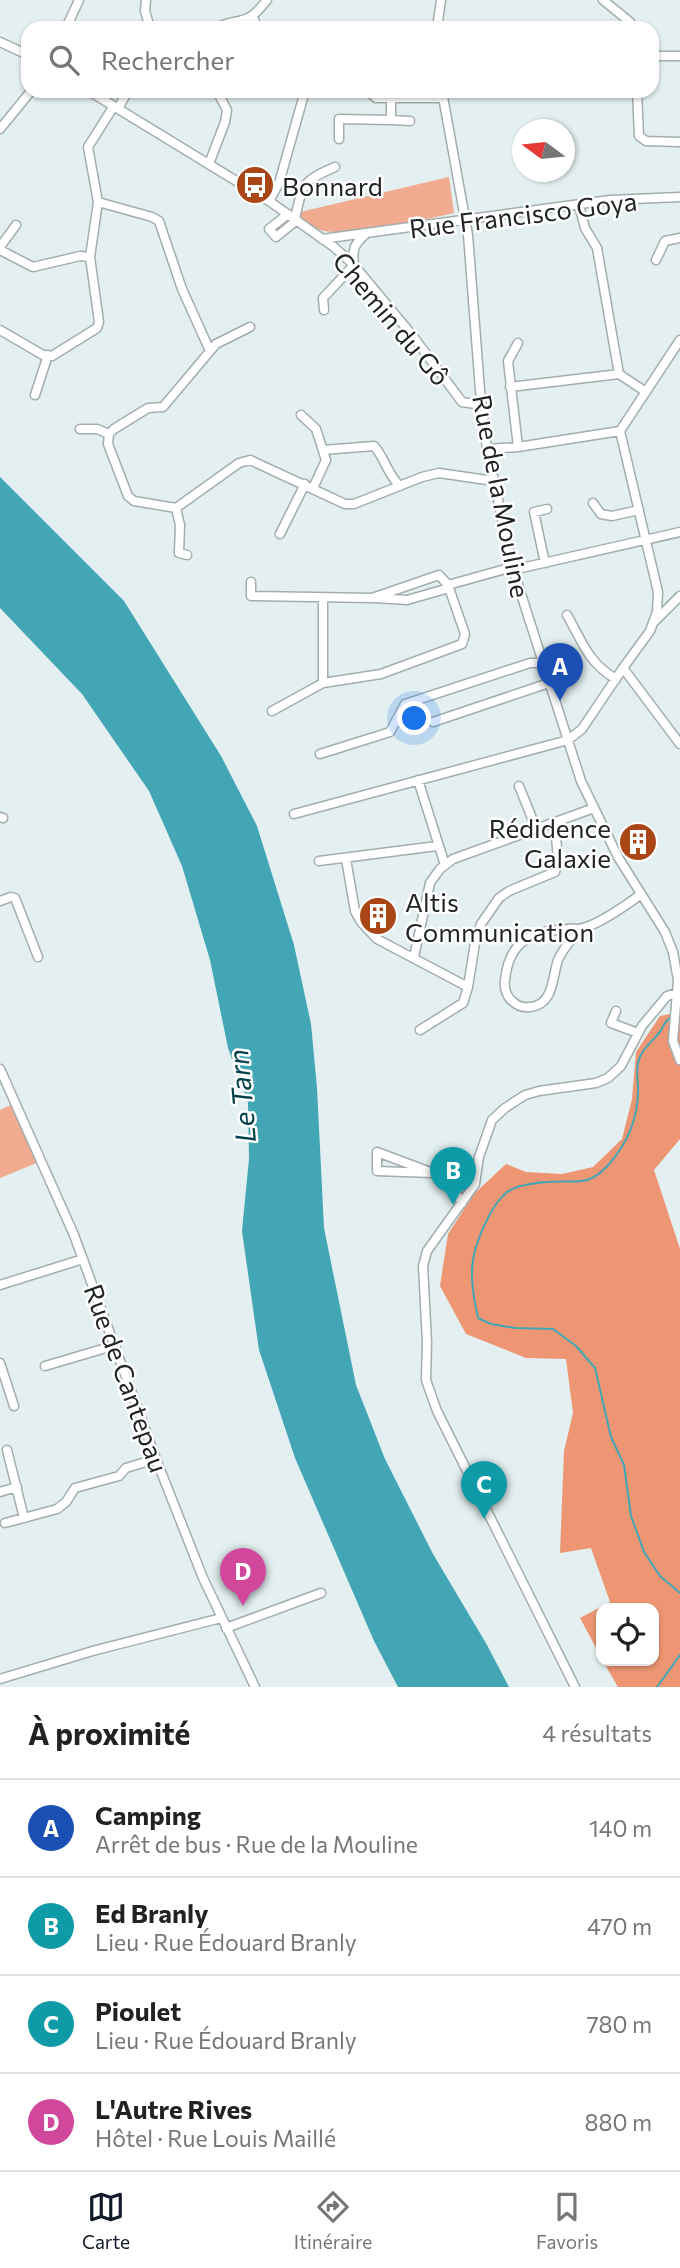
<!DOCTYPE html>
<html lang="fr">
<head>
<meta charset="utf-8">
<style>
	:root { --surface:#fff; --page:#f2f2f2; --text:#222; --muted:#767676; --line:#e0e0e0; --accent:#111827 }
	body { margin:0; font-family:Commissioner,sans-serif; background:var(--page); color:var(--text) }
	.controls { position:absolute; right:21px; bottom:21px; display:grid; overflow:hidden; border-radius:14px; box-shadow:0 2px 5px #0004 }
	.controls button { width:63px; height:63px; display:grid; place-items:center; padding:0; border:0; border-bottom:2px solid var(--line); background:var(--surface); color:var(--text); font:35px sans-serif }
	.compass { position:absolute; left:512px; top:119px; width:63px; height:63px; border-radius:50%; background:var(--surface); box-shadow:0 2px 5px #0004; rotate:285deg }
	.you { position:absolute; left:415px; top:719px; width:24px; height:24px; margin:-18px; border:5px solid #fff; border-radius:50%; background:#1a73e8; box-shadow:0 0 0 10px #1a73e833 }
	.badge { display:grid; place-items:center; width:46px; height:46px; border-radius:50%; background:var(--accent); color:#fff; font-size:23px; font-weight:700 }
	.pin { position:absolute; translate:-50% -58px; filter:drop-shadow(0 2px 4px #0008) }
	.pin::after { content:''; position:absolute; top:37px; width:24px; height:21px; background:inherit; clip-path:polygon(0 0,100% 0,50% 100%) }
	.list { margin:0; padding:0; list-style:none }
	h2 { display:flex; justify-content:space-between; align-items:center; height:91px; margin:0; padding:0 28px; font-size:30px }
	h2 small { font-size:23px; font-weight:400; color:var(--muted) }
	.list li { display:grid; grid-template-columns:46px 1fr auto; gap:21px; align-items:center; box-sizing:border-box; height:98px; padding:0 28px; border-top:2px solid var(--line) }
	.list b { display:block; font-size:26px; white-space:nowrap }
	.list p { margin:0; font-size:23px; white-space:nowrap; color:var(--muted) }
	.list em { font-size:23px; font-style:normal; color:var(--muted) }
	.icon { flex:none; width:38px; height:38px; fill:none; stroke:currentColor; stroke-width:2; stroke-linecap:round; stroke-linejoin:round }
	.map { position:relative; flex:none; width:680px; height:1687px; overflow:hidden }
	.search { position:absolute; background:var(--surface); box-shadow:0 2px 5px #0004; left:21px; right:21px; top:21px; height:77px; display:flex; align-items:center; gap:18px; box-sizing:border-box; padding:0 24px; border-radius:21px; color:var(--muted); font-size:26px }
	.sheet { height:483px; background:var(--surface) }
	nav { display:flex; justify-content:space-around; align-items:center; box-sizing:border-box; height:98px; border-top:2px solid var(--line); background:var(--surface); font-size:19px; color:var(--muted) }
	nav a { display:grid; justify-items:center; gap:4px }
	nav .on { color:var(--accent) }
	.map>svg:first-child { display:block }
	.green { fill:#f0ab90 }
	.forest { fill:#ee9673 }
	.water { fill:#43a6b5 }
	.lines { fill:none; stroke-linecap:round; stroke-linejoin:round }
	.stream { stroke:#43a6b5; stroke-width:2 }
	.street-casing { stroke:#a2adaf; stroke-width:11 }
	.street { stroke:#fff; stroke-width:8 }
	.labels { text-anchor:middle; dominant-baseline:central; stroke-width:5; stroke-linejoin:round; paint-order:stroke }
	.poi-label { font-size:26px; fill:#202425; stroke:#fff; text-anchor:start }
	.street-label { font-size:26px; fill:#202425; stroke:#fff }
	.water-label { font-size:28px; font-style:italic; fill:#014149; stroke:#fff }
</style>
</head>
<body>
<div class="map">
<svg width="680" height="1687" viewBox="0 0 680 1687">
	<rect width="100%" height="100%" fill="#e3eff0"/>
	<path class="green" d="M 449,177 L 454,213 C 426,219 342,240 318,229 C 311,226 305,221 299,216 L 300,212 Z
		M 11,1105 L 39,1162 L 0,1178 L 0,1110 Z"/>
	<path class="forest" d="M 680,1012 L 680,1139 L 654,1170 L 680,1249 L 680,1687 L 618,1687 L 603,1661 L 654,1661 L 654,1608 L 601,1608 L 601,1657 L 580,1618 L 610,1602 L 591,1548 L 560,1553 L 564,1451 L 573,1413 L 566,1359 L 526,1358 L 466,1334 L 440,1286 L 448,1234 L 474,1194 L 506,1164 L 526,1172 L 562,1174 L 593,1167 L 622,1139 L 632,1099 L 636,1052 L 660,1016 Z"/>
	<path class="water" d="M 0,477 L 124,601 L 221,756 L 257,826 L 294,945 L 311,1024 L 317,1088 L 324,1228 L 356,1385 L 385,1459 L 433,1554 L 487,1645 L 509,1687 L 398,1687 L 374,1641 L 295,1458 L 259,1350 L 242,1231 L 249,1159 L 248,1103 L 228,1048 L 210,960 L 182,866 L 149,791 L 82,694 L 0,608 Z"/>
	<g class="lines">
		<path class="stream" d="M 672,1017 C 664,1020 664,1027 659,1033 C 651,1043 641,1049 638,1063 C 636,1071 638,1081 638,1090 C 638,1118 628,1142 610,1163 C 588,1189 576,1179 547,1182 C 534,1183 515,1185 506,1193 C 491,1205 476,1241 473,1260 C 470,1279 474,1299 478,1318 L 491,1324 L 515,1328 L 553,1329 L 576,1346 L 595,1368 L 611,1437 L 624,1465 L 631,1516 L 644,1552 L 660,1576 L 680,1593
			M 657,1687 L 680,1655"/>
		<defs>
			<path id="street" d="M 146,0 L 145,11 L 150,28
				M 603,0 L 630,22 L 632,28
				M 253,16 L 257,28
				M 66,28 L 79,0
				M 217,28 C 227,21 240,23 250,17 C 257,13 262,6 267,0
				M 437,28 L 441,0
				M 0,42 L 28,55
				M 652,56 L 680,56
				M 89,91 L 269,201 L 334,247 L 354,265 L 412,335 L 462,402 L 482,405
				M 368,91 L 376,98 L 443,98
				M 442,91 L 468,235 L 480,390 L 487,449 L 513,569 L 581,781 L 618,857 L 665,932 L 673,952 L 678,980 L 673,1041 L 680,1060
				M 637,91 L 639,136 L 646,141 L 680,142
				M 391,120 L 410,121
				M 0,129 L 31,91
				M 339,139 L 339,119 L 391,120 L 391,98
				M 209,164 L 225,122 L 227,110 L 217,91
				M 269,201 L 279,183 L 305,91
				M 98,202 L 152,217 L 159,221 L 182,289 L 210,351
				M 579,205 L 585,228 L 597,248 L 619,374 L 646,392
				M 288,214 L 269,229 L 276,237 L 297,220
				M 295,218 C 303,184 302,181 335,167
				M 322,239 L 610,200 L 680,197
				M 0,247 L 16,225
				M 0,250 L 33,267 L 80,256 L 90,257
				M 656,260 L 665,241 L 680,238
				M 324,310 L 323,298 L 354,265 C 352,249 354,244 366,234
				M 250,327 L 216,344 L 163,407 L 148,408 L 114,429 L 109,434 L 108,444 L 128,496 L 134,501 L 176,508 L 239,463 L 250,460 L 345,504 L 354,504 L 422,477 L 439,473 L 494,481
				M 0,330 L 43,355 L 52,356 L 97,328 L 99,322 L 90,257 L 98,202 L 88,147 L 112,109 L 120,105 L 128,91
				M 518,343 L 508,361 L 518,447
				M 510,387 L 619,374
				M 35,395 L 48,355
				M 301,415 L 316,429 L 326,460 L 313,488
				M 80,429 L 97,429 L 109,434
				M 487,449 L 518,447 L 620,431 L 680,340
				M 323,450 L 374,446 C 385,458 387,474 400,486
				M 593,503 L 601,514 L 612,516 L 639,510
				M 176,508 L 180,525 L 179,553 L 187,555
				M 280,534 L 305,484
				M 545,563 L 534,512 L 547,509
				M 251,582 L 251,596 L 372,598 L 439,575 L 448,585 L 509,568 L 517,569 L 680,532
				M 375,598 L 407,600 L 449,588
				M 323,599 L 323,683
				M 567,615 C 582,641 588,663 616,679
				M 655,621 L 680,596
				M 623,668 L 680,744
				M 272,711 L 323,683 L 381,674 L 462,644 L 465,634 L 448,585
				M 433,722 L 549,683
				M 320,754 L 390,732 L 405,704 L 530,663 L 543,663
				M 418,780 L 445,865
				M 519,786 L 536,828
				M 294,814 L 568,740 L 582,729 L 623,668 L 650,631 L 657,612 L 658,592 L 620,431
				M 0,817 L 3,818
				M 346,859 L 355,911 L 361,922 L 377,939 L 468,987
				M 319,861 L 437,846
				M 0,901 L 11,897 L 15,898 L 38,957
				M 580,929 C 572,939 563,948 558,960 C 552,977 554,1005 530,1007 C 522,1008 517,1006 511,1000 C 506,995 504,987 505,980 C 509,941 531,931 568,929 C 572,928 575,929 579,929 C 597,926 625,906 640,895
				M 414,957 L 430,883 L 440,869 L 453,859 L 594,808
				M 616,1011 L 611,1023 L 638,1033
				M 420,1030 L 463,1003 L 468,987 L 475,943 L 481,924 L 499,898 L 509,891 L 555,872 L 558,862 L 555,822
				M 0,1069 L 74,1235 L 156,1459 L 203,1578 L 255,1687
				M 432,1173 L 377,1171 L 377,1152 L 441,1176 L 450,1183 L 462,1203
				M 0,1285 L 83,1259
				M 0,1363 L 14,1406
				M 45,1366 L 116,1345
				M 7,1450 L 24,1518
				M 0,1492 L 17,1487
				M 5,1523 L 57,1509 L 66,1502 L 75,1488 L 119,1476 L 126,1468 L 156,1459
				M 226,1628 L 321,1593
				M 0,1679 L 96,1650 L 221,1618
				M 575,1687 L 437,1411 L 426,1380 L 427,1342 L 423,1266 L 427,1251 L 475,1184 L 479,1157 L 492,1120 L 505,1108 L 525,1095 L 539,1091 L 596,1083 L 608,1078 L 621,1066 L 642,1026 L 667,996 L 677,993"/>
		</defs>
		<use href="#street" class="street-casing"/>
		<use href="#street" class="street"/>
	</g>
	<defs>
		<symbol id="bus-disc" viewBox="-11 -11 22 22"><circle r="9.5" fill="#aa4616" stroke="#fff"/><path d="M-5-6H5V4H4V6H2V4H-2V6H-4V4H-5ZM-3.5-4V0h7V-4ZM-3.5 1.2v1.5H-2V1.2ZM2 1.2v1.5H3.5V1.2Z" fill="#fff"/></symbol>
		<symbol id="building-disc" viewBox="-11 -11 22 22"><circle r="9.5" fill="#aa4616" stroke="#fff"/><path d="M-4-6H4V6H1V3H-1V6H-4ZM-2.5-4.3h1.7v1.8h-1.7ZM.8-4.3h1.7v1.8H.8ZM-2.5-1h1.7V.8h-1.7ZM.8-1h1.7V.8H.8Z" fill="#fff"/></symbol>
	</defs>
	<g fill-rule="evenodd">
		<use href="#bus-disc" x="233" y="163" width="44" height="44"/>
		<use href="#building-disc" x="616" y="820" width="44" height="44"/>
		<use href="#building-disc" x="356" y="894" width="44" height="44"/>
	</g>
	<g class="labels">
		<g class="poi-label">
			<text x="282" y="185">Bonnard</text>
			<text x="611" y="827" text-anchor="end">Rédidence<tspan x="611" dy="30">Galaxie</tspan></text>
			<text x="405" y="901">Altis<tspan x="405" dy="30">Communication</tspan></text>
		</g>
		<g class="street-label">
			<text transform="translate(523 214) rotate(-7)">Rue Francisco Goya</text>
			<text transform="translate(392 318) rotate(50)">Chemin du Gô</text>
			<text transform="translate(502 496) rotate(79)">Rue de la Mouline</text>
			<text transform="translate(127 1378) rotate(70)">Rue de Cantepau</text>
		</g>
		<g class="water-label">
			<text transform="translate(241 1096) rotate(-95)">Le Tarn</text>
		</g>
	</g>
</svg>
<div class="controls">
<button><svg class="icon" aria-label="locate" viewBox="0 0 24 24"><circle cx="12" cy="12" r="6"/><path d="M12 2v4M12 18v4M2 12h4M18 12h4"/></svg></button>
</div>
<svg class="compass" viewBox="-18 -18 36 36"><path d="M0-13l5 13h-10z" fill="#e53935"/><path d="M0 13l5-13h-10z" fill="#767676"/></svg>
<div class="you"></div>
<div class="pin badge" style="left:560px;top:701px;background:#1a4fb4">A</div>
<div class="pin badge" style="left:453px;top:1205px;background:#0f9aa8">B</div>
<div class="pin badge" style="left:484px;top:1519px;background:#0f9aa8">C</div>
<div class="pin badge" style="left:243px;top:1606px;background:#d1479c">D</div>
<div class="search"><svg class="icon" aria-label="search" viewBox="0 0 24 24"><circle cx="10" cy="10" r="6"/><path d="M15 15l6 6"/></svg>Rechercher</div>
</div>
<section class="sheet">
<h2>À proximité<small>4 résultats</small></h2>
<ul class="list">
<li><span class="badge" style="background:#1a4fb4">A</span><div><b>Camping</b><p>Arrêt de bus · Rue de la Mouline</p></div><em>140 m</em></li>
<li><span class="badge" style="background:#0f9aa8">B</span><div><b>Ed Branly</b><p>Lieu · Rue Édouard Branly</p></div><em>470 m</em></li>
<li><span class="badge" style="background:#0f9aa8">C</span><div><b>Pioulet</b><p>Lieu · Rue Édouard Branly</p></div><em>780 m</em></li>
<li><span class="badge" style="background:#d1479c">D</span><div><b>L'Autre Rives</b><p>Hôtel · Rue Louis Maillé</p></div><em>880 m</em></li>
</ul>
</section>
<nav>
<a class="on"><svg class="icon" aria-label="map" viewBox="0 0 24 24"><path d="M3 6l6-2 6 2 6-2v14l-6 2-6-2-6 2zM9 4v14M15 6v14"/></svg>Carte</a>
<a><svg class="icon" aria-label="directions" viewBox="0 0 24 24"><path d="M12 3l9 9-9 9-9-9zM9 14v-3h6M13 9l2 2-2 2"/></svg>Itinéraire</a>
<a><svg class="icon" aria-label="saved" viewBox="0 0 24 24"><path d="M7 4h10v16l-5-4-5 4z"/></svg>Favoris</a>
</nav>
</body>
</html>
